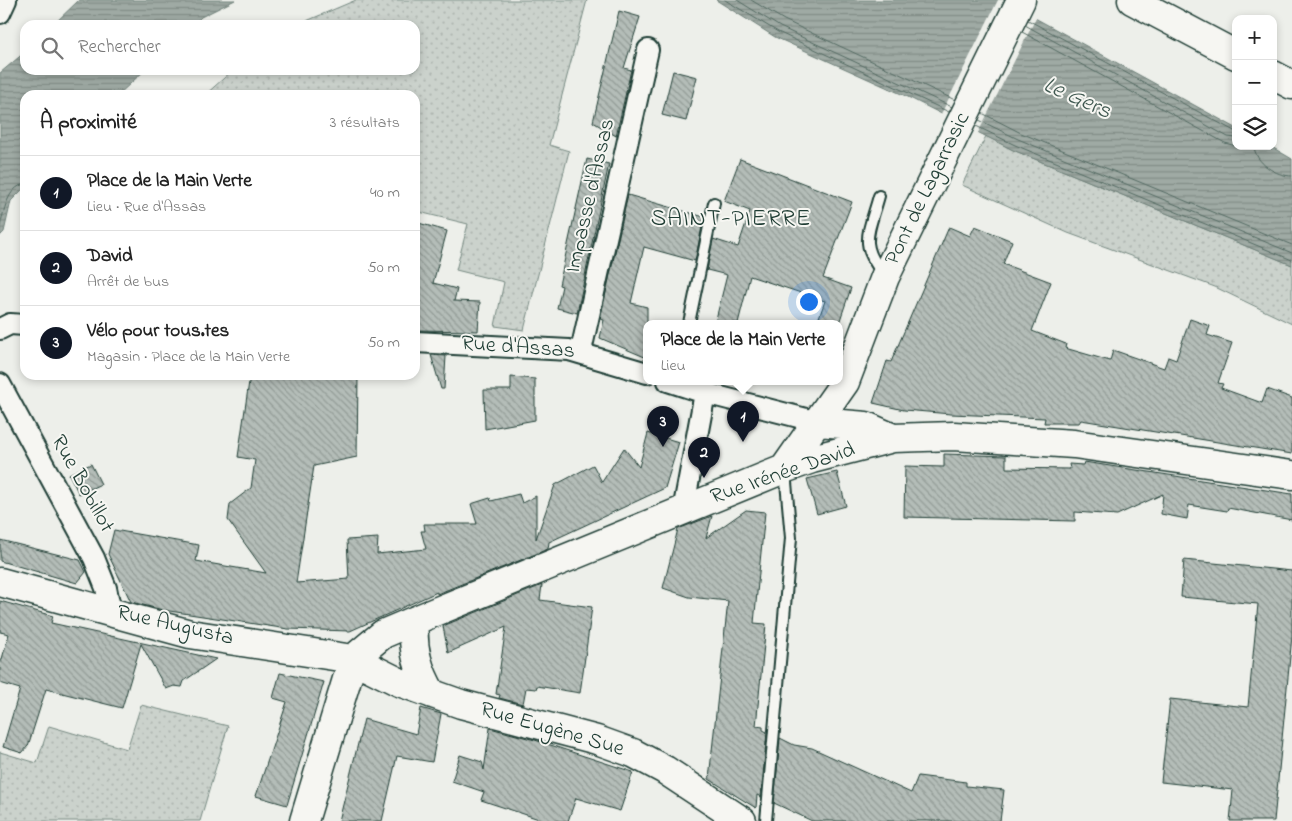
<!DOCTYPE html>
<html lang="fr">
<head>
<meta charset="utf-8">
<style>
	:root { --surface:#fff; --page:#f2f2f2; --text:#222; --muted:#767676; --line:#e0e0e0; --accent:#111827 }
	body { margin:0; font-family:"Indie Flower",sans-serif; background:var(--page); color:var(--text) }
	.controls { position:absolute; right:15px; top:15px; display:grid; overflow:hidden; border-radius:10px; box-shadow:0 2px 8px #0003 }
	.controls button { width:45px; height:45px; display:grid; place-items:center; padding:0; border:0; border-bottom:1px solid var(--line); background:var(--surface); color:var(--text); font:25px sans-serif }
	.you { position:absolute; left:808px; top:301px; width:18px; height:18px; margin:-12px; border:4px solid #fff; border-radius:50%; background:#1a73e8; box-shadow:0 0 0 8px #1a73e833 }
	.badge { display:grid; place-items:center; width:32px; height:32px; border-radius:50%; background:var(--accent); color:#fff; font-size:16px; font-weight:700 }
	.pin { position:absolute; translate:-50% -41px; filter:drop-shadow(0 1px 2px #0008) }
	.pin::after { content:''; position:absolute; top:26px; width:18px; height:15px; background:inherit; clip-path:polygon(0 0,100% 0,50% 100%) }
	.popup { position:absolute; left:643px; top:320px; width:200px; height:65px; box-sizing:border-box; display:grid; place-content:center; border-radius:10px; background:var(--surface); filter:drop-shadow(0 1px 4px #0005); font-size:16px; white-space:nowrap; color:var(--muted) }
	.popup b { font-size:19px; color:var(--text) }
	.popup::after { content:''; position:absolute; left:50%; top:100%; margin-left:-10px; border:10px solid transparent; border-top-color:var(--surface) }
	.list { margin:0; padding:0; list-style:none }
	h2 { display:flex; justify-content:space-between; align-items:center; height:65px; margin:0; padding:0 20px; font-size:21px }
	h2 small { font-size:16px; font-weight:400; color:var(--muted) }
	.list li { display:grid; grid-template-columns:32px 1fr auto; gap:15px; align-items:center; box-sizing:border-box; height:75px; padding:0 20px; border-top:1px solid var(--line) }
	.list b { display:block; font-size:19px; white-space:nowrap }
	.list p { margin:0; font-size:16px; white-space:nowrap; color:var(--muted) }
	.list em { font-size:16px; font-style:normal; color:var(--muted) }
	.icon { flex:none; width:28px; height:28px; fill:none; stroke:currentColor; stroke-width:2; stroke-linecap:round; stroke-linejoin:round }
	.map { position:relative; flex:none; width:1292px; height:821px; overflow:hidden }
	.search { position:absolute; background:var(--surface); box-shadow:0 2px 8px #0003; left:20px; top:20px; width:400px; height:55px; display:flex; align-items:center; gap:12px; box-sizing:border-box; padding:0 18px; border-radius:15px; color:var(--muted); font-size:19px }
	.panel { position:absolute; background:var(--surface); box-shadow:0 2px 8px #0003; left:20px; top:90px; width:400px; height:290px; border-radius:15px }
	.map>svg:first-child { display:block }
	.grass { fill:url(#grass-dots); stroke:#758880 }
	.water { fill:url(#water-rules); stroke:#6c7e77 }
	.pier { fill:#edefea }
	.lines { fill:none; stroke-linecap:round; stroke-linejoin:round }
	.shore { stroke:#526961; stroke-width:1 }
	.building { fill:url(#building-back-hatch); stroke:#1f3d34 }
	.lane-casing { stroke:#1f3d34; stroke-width:14 }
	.street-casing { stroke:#1f3d34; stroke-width:24 }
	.secondary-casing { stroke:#1f3d34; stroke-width:31 }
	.primary-casing { stroke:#1f3d34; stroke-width:31 }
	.lane { stroke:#f6f6f2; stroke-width:10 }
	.street { stroke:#f6f6f2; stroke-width:20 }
	.secondary { stroke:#f6f6f2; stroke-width:28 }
	.primary { stroke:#f6f6f2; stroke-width:28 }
	.labels { text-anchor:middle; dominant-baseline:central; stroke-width:4; stroke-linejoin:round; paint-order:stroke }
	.street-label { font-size:22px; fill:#1f3d34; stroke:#f6f6f2 }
	.water-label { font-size:24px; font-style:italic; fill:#3f5850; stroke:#f6f6f2 }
	.neighbourhood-label { font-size:24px; letter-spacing:1px; fill:#1f3d34; stroke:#f6f6f2 }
</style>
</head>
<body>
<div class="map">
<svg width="1292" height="821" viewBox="0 0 1292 821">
	<defs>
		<pattern id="grass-dots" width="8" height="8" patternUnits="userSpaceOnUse" patternTransform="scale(1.25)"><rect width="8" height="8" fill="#cbd2cc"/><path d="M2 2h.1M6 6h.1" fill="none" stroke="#aeb5b0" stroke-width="1.8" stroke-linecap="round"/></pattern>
		<pattern id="water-rules" width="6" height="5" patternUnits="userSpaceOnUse" patternTransform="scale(1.25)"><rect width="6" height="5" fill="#9faaa4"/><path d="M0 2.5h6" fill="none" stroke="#818c86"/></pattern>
		<pattern id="building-back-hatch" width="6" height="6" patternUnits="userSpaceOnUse" patternTransform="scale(1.25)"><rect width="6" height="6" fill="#b4bdb8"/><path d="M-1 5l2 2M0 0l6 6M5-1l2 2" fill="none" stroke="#929b96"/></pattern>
	</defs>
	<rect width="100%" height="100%" fill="#edefea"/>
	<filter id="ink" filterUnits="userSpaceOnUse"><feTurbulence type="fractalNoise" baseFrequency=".02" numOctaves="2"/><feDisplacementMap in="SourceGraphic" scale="10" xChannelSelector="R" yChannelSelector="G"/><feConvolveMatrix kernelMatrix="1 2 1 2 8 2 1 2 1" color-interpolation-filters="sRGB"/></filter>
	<g filter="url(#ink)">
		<path class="grass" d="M 356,0 L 587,0 L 549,145 L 569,151 L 524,330 L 495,326 L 504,282 L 456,270 L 468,224 L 415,211 L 415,95 L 205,95 L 233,70 L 415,70 L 415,25 L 297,25 Z
			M 986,136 L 1013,150 L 1292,265 L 1292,324 L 1215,287 L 1068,233 L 962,185 Z
			M 141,705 L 228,726 L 200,821 L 0,821 L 0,752 L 37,763 L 49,726 L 127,749 Z"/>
		<path class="water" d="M 79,0 L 235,0 L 201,17 L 193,25 L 53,25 Z
			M 716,0 L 1002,0 L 1236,128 L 1236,146 L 1270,146 L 1292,159 L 1292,265 L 1013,150 L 908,97 L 775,37 Z
			M 25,52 L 25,70 L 145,70 L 118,95 L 25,95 L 25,187 L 11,201 L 4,232 L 0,236 L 0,73 Z"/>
		<path class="pier" d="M 998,0 L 1008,0 L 1037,16 L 977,135 L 940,116 Z"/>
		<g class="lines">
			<path class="shore" d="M 725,0 L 778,32 L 949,112
				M 737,0 L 780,27 L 952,107
				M 751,0 L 784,20 L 955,100
				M 1028,20 L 1236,132
				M 1025,25 L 1228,137 L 1236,138
				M 1022,32 L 1225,143 L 1236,146
				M 982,113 L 1021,133 L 1292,245
				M 979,120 L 1018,139 L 1292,253
				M 976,126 L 1015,145 L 1292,260
				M 1254,146 C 1255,163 1276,176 1292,176
				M 0,226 C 4,212 7,187 25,184"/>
		</g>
		<path class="building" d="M 619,11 L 640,17 L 624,68 L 631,70 L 616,136 L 593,122 Z
			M 673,71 L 697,77 L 686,121 L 662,115 Z
			M 587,159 L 609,164 L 577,313 L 557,308 L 562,286 L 559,285 Z
			M 740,159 L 852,202 L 823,278 L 851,288 L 839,323 L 817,323 L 825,301 L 750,276 L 738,323 L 715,323 L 727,275 L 707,270 L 713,239 L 738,247 L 750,211 L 724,201 Z
			M 628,195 L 704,217 L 695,261 L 644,247 L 631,303 L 647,307 L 647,358 L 600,338 L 604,320 L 600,319 Z
			M 415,222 L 447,231 L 433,283 L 457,289 L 454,301 L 480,302 L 478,331 L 415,330 Z
			M 975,226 L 1012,241 L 1003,264 L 1051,282 L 1032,331 L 1066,344 L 1065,348 L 1110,361 L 1113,350 L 1164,368 L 1168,357 L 1176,360 L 1190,319 L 1210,326 L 1207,335 L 1232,343 L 1218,383 L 1223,384 L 1221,388 L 1262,403 L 1267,389 L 1292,398 L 1292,454 L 1081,420 L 1079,423 L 1044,423 L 1045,418 L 951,414 L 904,410 L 873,403 L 887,361 L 891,362 L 949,227 L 970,236 Z
			M 431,355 L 446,356 L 444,389 L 441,389 Z
			M 250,375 L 358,375 L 357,457 L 314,466 L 296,583 L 349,579 L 347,540 L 378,538 L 377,554 L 426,549 L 421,531 L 425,531 L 424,524 L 477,524 L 471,504 L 490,498 L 491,501 L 519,494 L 522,503 L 536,496 L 536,539 L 555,485 L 593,465 L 602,482 L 624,448 L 639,467 L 648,433 L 679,442 L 665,488 L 549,542 L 548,549 L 437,594 L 437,592 L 350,631 L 288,629 L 163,610 L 131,602 L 108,554 L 114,530 L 199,545 L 196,561 L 266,573 L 228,520 L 230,504 L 251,488 L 255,460 L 238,457 Z
			M 511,377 L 535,379 L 535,420 L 485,429 L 484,390 L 511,390 Z
			M 944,454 L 1006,456 L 1006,468 L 1070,469 L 1069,464 L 1083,465 L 1084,462 L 1292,494 L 1292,520 L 1228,508 L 1227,511 L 1189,505 L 1187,519 L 1161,514 L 1163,494 L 1117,515 L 1075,512 L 1075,521 L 904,517 L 905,466 L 944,467 Z
			M 91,464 L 101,484 L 79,494 L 69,474 Z
			M 837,472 L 846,506 L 817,514 L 807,479 Z
			M 746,510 L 765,512 L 754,623 L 766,624 L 756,726 L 763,727 L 763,730 L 767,732 L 761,797 L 757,795 L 756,808 L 709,779 L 728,601 L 689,597 L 663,588 L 678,529 L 712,516 L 706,538 Z
			M 0,540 L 80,560 L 86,572 L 77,583 L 0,561 Z
			M 1184,560 L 1292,571 L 1292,636 L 1274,821 L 1230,821 L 1233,790 L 1161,782 L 1170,699 L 1248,707 L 1258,604 L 1181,597 Z
			M 542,585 L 540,600 L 592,607 L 580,693 L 537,686 L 536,689 L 526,688 L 523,704 L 499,698 L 500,695 L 496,694 L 506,627 L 448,653 L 443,626 Z
			M 0,601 L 53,616 L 51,623 L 216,659 L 184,681 L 182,687 L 174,686 L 166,689 L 141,644 L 122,708 L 46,689 L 28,746 L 22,753 L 3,747 L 20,689 L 0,683 L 0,666 L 9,634 L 0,632 Z
			M 280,673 L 324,682 L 287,805 L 256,796 L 287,702 L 273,698 Z
			M 421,708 L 441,714 L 432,762 L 397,756 L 382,821 L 339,821 L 364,719 L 416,734 Z
			M 490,728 L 535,740 L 633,772 L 620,811 L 576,798 L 568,821 L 545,821 L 481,800 L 484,792 L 452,781 L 460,755 L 482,762 L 484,770 Z
			M 780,738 L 794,745 L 812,748 L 911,793 L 918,776 L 966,782 L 966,786 L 1004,790 L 1000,821 L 812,821 L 774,803 Z"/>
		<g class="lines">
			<defs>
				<path id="lane" d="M 879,196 C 869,233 858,243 884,275
					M 689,323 L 714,203
					M 766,821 L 791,538 L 785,471"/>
				<path id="street" d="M 0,13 L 6,0
					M 0,329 L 10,324 L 25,325
					M 415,342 L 569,350 L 647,373
					M 581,351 L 648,50
					M 668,381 L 705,393 L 818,422
					M 0,384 L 94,558 L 106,588 L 111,612
					M 683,511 L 705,393"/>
				<path id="secondary" d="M 818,422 L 866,426 L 893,438
					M 784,469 L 845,382 L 885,277 L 1021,0
					M 0,582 L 190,634 L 353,659 L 399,682 L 461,704 L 597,740 L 633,753 L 665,770 L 742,821
					M 414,621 C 412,649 418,670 432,694
					M 353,659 L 383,634 L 423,617 L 784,469 L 812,459 L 893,438 L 954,436 L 1074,444 L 1292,475
					M 304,821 L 353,659"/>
				<path id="primary" d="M 1132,0 L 1236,55
					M 1273,75 L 1292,85"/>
			</defs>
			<use href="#lane" class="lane-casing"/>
			<use href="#street" class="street-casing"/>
			<use href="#secondary" class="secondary-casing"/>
			<use href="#primary" class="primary-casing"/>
			<use href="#lane" class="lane"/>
			<use href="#street" class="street"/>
			<use href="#secondary" class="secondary"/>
			<use href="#primary" class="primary"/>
		</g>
	</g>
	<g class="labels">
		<g class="street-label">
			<text transform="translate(928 189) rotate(-64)">Pont de Lagarrasic</text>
			<text transform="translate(591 196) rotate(-77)">Impasse d'Assas</text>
			<text transform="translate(518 348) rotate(4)">Rue d'Assas</text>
			<text transform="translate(783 474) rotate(-19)">Rue Irénée David</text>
			<text transform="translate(82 484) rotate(61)">Rue Bobillot</text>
			<text transform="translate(175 626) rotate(13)">Rue Augusta</text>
			<text transform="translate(552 730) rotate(16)">Rue Eugène Sue</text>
		</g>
		<g class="water-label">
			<text transform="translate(1077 99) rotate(24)">Le Gers</text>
		</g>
		<g class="neighbourhood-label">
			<text x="731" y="219">SAINT-PIERRE</text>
		</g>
	</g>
</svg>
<div class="controls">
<button>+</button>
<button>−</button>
<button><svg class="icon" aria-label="layers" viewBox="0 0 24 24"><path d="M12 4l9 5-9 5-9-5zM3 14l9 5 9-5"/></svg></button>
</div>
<div class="you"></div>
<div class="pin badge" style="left:743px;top:442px">1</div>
<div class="popup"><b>Place de la Main Verte</b>Lieu</div>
<div class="pin badge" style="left:704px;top:478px">2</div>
<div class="pin badge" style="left:663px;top:447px">3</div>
<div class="search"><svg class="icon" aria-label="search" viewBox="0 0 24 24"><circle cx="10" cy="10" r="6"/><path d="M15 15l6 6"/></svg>Rechercher</div>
<section class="panel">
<h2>À proximité<small>3 résultats</small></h2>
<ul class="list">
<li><span class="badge">1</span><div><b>Place de la Main Verte</b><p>Lieu · Rue d'Assas</p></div><em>40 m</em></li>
<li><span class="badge">2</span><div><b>David</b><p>Arrêt de bus</p></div><em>50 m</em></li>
<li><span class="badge">3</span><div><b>Vélo pour tous.tes</b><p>Magasin · Place de la Main Verte</p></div><em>50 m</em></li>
</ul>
</section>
</div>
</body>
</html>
